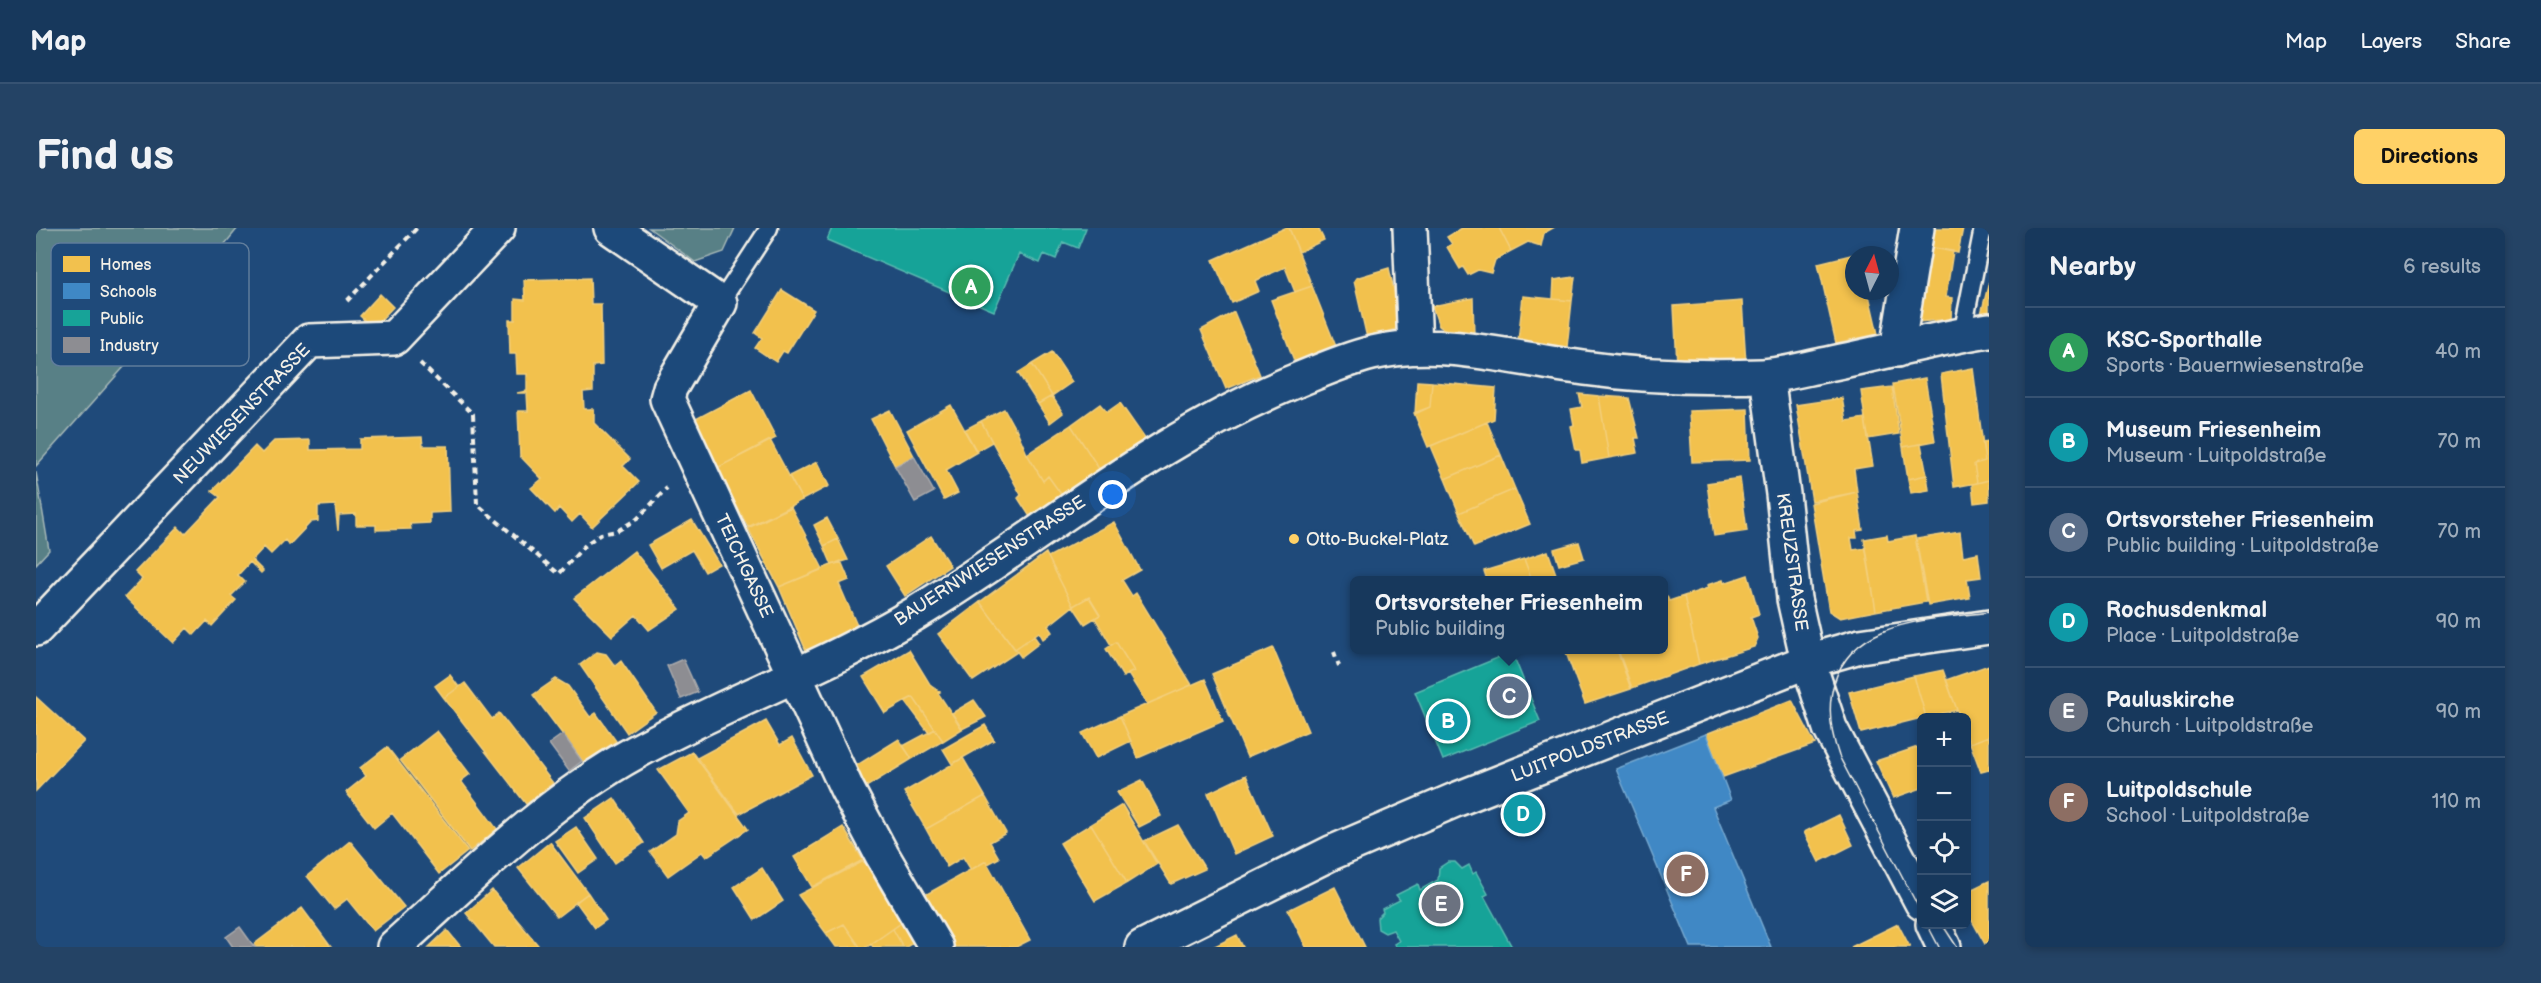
<!DOCTYPE html>
<html lang="en">
<head>
<meta charset="utf-8">
<style>
	:root { --surface:#17385c; --page:#244365; --text:#f1f3f6; --muted:#9eacbb; --line:#365272; --accent:#ffd166 }
	body { margin:0; font-family:"Balsamiq Sans",sans-serif; background:var(--page); color:var(--text) }
	.controls { position:absolute; right:18px; bottom:18px; display:grid; overflow:hidden; border-radius:9px; box-shadow:0 3px 9px #0003 }
	.controls button { width:54px; height:54px; display:grid; place-items:center; padding:0; border:0; border-bottom:2px solid var(--line); background:var(--surface); color:var(--text); font:30px sans-serif }
	.compass { position:absolute; left:1809px; top:18px; width:54px; height:54px; border-radius:50%; background:var(--surface); box-shadow:0 3px 9px #0003; rotate:6deg }
	.you { position:absolute; left:1077px; top:267px; width:21px; height:21px; margin:-15px; border:4px solid #fff; border-radius:50%; background:#1a73e8; box-shadow:0 0 0 9px #1a73e833 }
	.badge { display:grid; place-items:center; width:39px; height:39px; border-radius:50%; background:var(--accent); color:#fff; font-size:20px; font-weight:700 }
	.pin { position:absolute; translate:-50% -50%; border:3px solid #fff; box-shadow:0 2px 6px #0006 }
	.popup { position:absolute; left:1314px; top:348px; width:318px; height:78px; box-sizing:border-box; display:grid; place-content:center; border-radius:9px; background:var(--surface); filter:drop-shadow(0 2px 4px #0005); font-size:20px; white-space:nowrap; color:var(--muted) }
	.popup b { font-size:22px; color:var(--text) }
	.popup::after { content:''; position:absolute; left:50%; top:100%; margin-left:-12px; border:12px solid transparent; border-top-color:var(--surface) }
	.list { margin:0; padding:0; list-style:none }
	h2 { display:flex; justify-content:space-between; align-items:center; height:78px; margin:0; padding:0 24px; font-size:26px }
	h2 small { font-size:20px; font-weight:400; color:var(--muted) }
	.list li { display:grid; grid-template-columns:39px 1fr auto; gap:18px; align-items:center; box-sizing:border-box; height:90px; padding:0 24px; border-top:2px solid var(--line) }
	.list b { display:block; font-size:22px; white-space:nowrap }
	.list p { margin:0; font-size:20px; white-space:nowrap; color:var(--muted) }
	.list em { font-size:20px; font-style:normal; color:var(--muted) }
	.icon { flex:none; width:33px; height:33px; fill:none; stroke:currentColor; stroke-width:2; stroke-linecap:round; stroke-linejoin:round }
	.map { position:relative; flex:none; width:1953px; height:719px; overflow:hidden; border-radius:9px }
	header { display:flex; align-items:center; gap:36px; box-sizing:border-box; height:84px; padding:0 30px; background:var(--surface); border-bottom:2px solid var(--line) }
	header strong { font-size:28px }
	nav { display:flex; gap:33px; margin-inline-start:auto; font-size:21px }
	.intro { display:flex; align-items:center; justify-content:space-between; box-sizing:border-box; height:144px; padding:0 36px }
	h1 { margin:0; font-size:42px }
	.button { padding:15px 27px; border-radius:9px; background:var(--accent); color:#111; font-size:21px; font-weight:700 }
	main { display:flex; gap:36px; padding:0 36px }
	aside { flex:1; background:var(--surface); border-radius:9px; box-shadow:0 3px 9px #0003 }
	.map>svg:first-child { display:block }
	.green { fill:#598086; stroke:#a6b8b7; stroke-width:1.5 }
	.homes { fill:#f2c14e; stroke:#f3cf7c; stroke-width:1.5 }
	.schools { fill:#3f88c5; stroke:#75a8d0; stroke-width:1.5 }
	.public { fill:#17a398; stroke:#59bab0; stroke-width:1.5 }
	.industry { fill:#8d8d92; stroke:#acabac; stroke-width:1.5 }
	.lines { fill:none; stroke-linecap:round; stroke-linejoin:round }
	.lane-casing { stroke:#f4f1e8; stroke-width:21 }
	.street-casing { stroke:#f4f1e8; stroke-width:38 }
	.secondary-casing { stroke:#f4f1e8; stroke-width:38 }
	.path { stroke:#f4f1e8; stroke-width:4; stroke-dasharray:6 4.5; stroke-linecap:butt }
	.lane { stroke:#1f4a7a; stroke-width:16 }
	.street { stroke:#1f4a7a; stroke-width:33 }
	.secondary { stroke:#1f4a7a; stroke-width:33 }
	.tram { stroke:#f4f1e8; stroke-width:1.5 }
	.poi-dot { fill:#ffd166; stroke:#1f4a7a; stroke-width:2 }
	.labels { text-anchor:middle; dominant-baseline:central; stroke-width:6; stroke-linejoin:round; paint-order:stroke }
	.street-label { font-size:18px; fill:#f4f1e8; stroke:#1f4a7a }
	.poi-label { font-size:18px; fill:#f4f1e8; stroke:#1f4a7a; text-anchor:start }
	.key { fill:#1f4a7a; stroke:#5f7c9b; stroke-width:1.5 }
	.key-label { font-size:16px; fill:#f4f1e8 }
</style>
</head>
<body>
<header>
<strong>Map</strong>
<nav><a>Map</a><a>Layers</a><a>Share</a></nav>
</header>
<div class="intro"><h1>Find us</h1><a class="button">Directions</a></div>
<main>
<div class="map">
<svg width="1953" height="719" viewBox="0 0 1953 719">
	<rect width="100%" height="100%" fill="#1f4a7a"/>
	<filter id="ink" filterUnits="userSpaceOnUse"><feTurbulence type="fractalNoise" baseFrequency=".0167" numOctaves="2"/><feDisplacementMap in="SourceGraphic" scale="12" xChannelSelector="R" yChannelSelector="G"/><feConvolveMatrix kernelMatrix="1 2 1 2 8 2 1 2 1" color-interpolation-filters="sRGB"/></filter>
	<g filter="url(#ink)">
		<path class="green" d="M 0,0 L 202,0 L 88,139 L 0,238 Z
			M 613,0 L 699,0 L 688,24 L 659,34 Z
			M 0,244 L 13,322 L 0,336 Z"/>
		<path class="homes" d="M 1249,0 L 1253,0 L 1276,58 L 1259,64 L 1249,39 L 1219,53 L 1223,63 L 1196,75 L 1177,32 Z
			M 1253,0 L 1282,0 L 1288,12 L 1263,24 Z
			M 1426,0 L 1463,0 L 1475,23 L 1459,32 L 1455,45 L 1442,42 L 1432,47 L 1427,39 L 1424,41 L 1411,19 L 1416,16 L 1411,9 Z
			M 1463,0 L 1517,0 L 1508,5 L 1505,18 L 1492,14 L 1475,23 Z
			M 1895,0 L 1927,0 L 1922,25 L 1893,19 Z
			M 1893,19 L 1917,23 L 1910,69 L 1916,70 L 1915,91 L 1882,94 Z
			M 1823,25 L 1818,27 L 1818,63 L 1832,63 L 1842,106 L 1800,115 L 1782,35 Z
			M 1353,40 L 1366,99 L 1331,110 L 1318,53 L 1320,50 Z
			M 1539,49 L 1536,73 L 1517,71 L 1518,52 Z
			M 554,50 L 555,76 L 565,76 L 566,137 L 557,138 L 557,163 L 547,164 L 548,181 L 558,181 L 558,195 L 594,231 L 587,238 L 603,254 L 556,299 L 544,286 L 536,294 L 523,280 L 519,285 L 495,260 L 506,251 L 484,228 L 482,183 L 492,183 L 491,165 L 481,165 L 491,163 L 491,146 L 481,146 L 480,126 L 474,126 L 473,92 L 479,92 L 479,71 L 489,72 L 488,52 Z
			M 1953,54 L 1953,85 L 1945,86 Z
			M 1276,58 L 1301,121 L 1259,135 L 1235,72 Z
			M 746,62 L 778,82 L 751,125 L 747,123 L 740,134 L 719,120 L 726,110 L 719,105 Z
			M 344,66 L 357,79 L 337,100 L 324,88 Z
			M 1487,68 L 1536,73 L 1531,119 L 1482,113 Z
			M 1437,70 L 1438,108 L 1416,106 L 1403,98 L 1396,78 Z
			M 1706,73 L 1710,135 L 1641,136 L 1638,78 Z
			M 1198,84 L 1224,147 L 1190,161 L 1165,102 Z
			M 1016,124 L 1036,154 L 1016,168 L 996,136 Z
			M 996,136 L 1016,168 L 1002,176 L 982,145 Z
			M 1937,140 L 1949,233 L 1938,236 L 1941,255 L 1918,259 L 1905,146 Z
			M 1889,150 L 1899,213 L 1867,219 L 1857,156 Z
			M 1381,153 L 1396,154 L 1394,179 L 1379,186 Z
			M 1396,154 L 1460,160 L 1458,191 L 1392,219 L 1378,185 L 1394,179 Z
			M 1856,159 L 1863,206 L 1832,211 L 1825,163 Z
			M 715,162 L 740,210 L 681,240 L 656,193 Z
			M 1543,166 L 1563,168 L 1573,230 L 1546,235 L 1544,222 L 1540,222 L 1535,198 L 1538,197 L 1535,181 L 1546,179 Z
			M 1016,168 L 1027,185 L 1014,195 L 1002,176 Z
			M 1563,168 L 1593,170 L 1603,210 L 1599,210 L 1602,225 L 1573,230 Z
			M 1806,170 L 1810,193 L 1829,190 L 1837,238 L 1818,241 L 1821,264 L 1776,273 L 1760,177 Z
			M 1084,175 L 1112,215 L 1067,247 L 1035,197 L 1064,176 L 1071,184 Z
			M 915,177 L 941,224 L 910,242 L 922,265 L 908,272 L 871,202 Z
			M 968,181 L 979,201 L 980,200 L 991,226 L 1007,253 L 1012,248 L 1030,273 L 998,295 L 982,270 L 985,267 L 945,193 Z
			M 1712,181 L 1714,232 L 1656,234 L 1653,183 Z
			M 854,182 L 878,228 L 859,238 L 835,191 Z
			M 945,193 L 956,214 L 940,223 L 928,202 Z
			M 1451,194 L 1465,227 L 1409,251 L 1395,218 Z
			M 1035,197 L 1067,247 L 1030,273 L 1012,248 L 1007,253 L 991,226 Z
			M 386,209 L 387,218 L 412,218 L 414,284 L 394,285 L 394,295 L 374,296 L 375,301 L 340,302 L 340,297 L 320,297 L 320,286 L 303,287 L 302,303 L 299,277 L 282,278 L 282,293 L 275,294 L 253,317 L 249,312 L 235,326 L 228,319 L 216,332 L 227,343 L 225,345 L 214,334 L 202,347 L 209,354 L 195,368 L 200,372 L 176,398 L 171,393 L 158,407 L 151,400 L 137,415 L 89,369 L 106,351 L 99,344 L 142,299 L 149,306 L 184,269 L 176,263 L 219,218 L 226,225 L 238,213 L 274,212 L 274,222 L 324,221 L 324,211 Z
			M 734,212 L 766,272 L 712,299 L 681,240 Z
			M 1953,213 L 1953,252 L 1941,255 L 1938,236 L 1949,233 L 1946,214 Z
			M 1885,216 L 1891,247 L 1872,251 L 1867,219 Z
			M 1465,227 L 1479,261 L 1423,285 L 1409,251 Z
			M 781,234 L 793,258 L 766,272 L 753,248 Z
			M 1891,247 L 1893,262 L 1875,265 L 1872,251 Z
			M 1704,250 L 1711,303 L 1678,308 L 1671,255 Z
			M 1953,252 L 1953,273 L 1938,275 L 1936,256 Z
			M 1479,261 L 1494,296 L 1438,319 L 1423,285 Z
			M 1821,264 L 1827,302 L 1820,303 L 1821,310 L 1815,310 L 1817,322 L 1830,320 L 1840,383 L 1804,390 L 1793,383 L 1775,275 Z
			M 755,279 L 787,341 L 743,359 L 712,300 Z
			M 791,290 L 802,311 L 788,318 L 778,297 Z
			M 656,292 L 683,336 L 669,344 L 656,322 L 625,340 L 612,317 Z
			M 1078,294 L 1104,342 L 1086,352 L 1096,368 L 1100,365 L 1156,457 L 1111,476 L 1092,446 L 1098,443 L 1080,414 L 1075,417 L 1059,390 L 1064,387 L 1053,369 L 1037,378 L 1012,329 Z
			M 1924,304 L 1927,328 L 1942,325 L 1945,349 L 1931,351 L 1934,370 L 1892,377 L 1880,311 Z
			M 1851,307 L 1852,313 L 1879,308 L 1890,374 L 1840,383 L 1828,311 Z
			M 895,308 L 914,338 L 869,368 L 850,338 Z
			M 802,311 L 812,332 L 796,337 L 788,318 Z
			M 1543,314 L 1548,330 L 1523,337 L 1518,321 Z
			M 598,323 L 644,381 L 613,402 L 600,387 L 576,408 L 538,370 Z
			M 1512,323 L 1522,352 L 1496,352 L 1488,331 Z
			M 1010,325 L 1037,378 L 1012,398 L 1016,404 L 1007,411 L 1003,404 L 979,421 L 944,374 Z
			M 1488,331 L 1496,352 L 1451,352 L 1448,343 Z
			M 805,333 L 813,352 L 803,356 L 826,409 L 772,427 L 743,359 Z
			M 1712,347 L 1723,386 L 1715,389 L 1722,410 L 1718,419 L 1663,436 L 1648,368 L 1672,360 L 1671,357 L 1687,352 L 1688,355 Z
			M 1628,368 L 1631,368 L 1633,373 L 1648,368 L 1663,436 L 1596,460 L 1582,422 L 1628,422 Z
			M 1053,369 L 1064,387 L 1049,396 L 1037,378 Z
			M 944,374 L 981,424 L 937,453 L 902,406 Z
			M 998,408 L 1003,415 L 985,429 L 979,421 Z
			M 1080,414 L 1098,443 L 1087,449 L 1070,421 Z
			M 1237,420 L 1272,503 L 1211,529 L 1176,446 Z
			M 873,422 L 895,458 L 904,464 L 902,465 L 926,501 L 907,513 L 877,469 L 849,485 L 827,449 Z
			M 1529,422 L 1581,422 L 1595,461 L 1549,476 Z
			M 561,424 L 570,426 L 579,438 L 585,433 L 620,484 L 591,505 L 544,437 Z
			M 1953,437 L 1953,508 L 1934,515 L 1930,506 L 1930,490 L 1924,490 L 1910,452 Z
			M 1907,442 L 1921,482 L 1890,489 L 1878,448 Z
			M 414,447 L 423,459 L 408,470 L 399,458 Z
			M 1878,448 L 1890,489 L 1825,505 L 1813,464 Z
			M 520,451 L 532,458 L 554,489 L 560,485 L 580,513 L 548,535 L 497,467 Z
			M 1169,451 L 1187,493 L 1102,530 L 1084,488 Z
			M 429,455 L 456,491 L 463,485 L 517,555 L 490,576 L 408,470 Z
			M 0,469 L 48,513 L 0,563 Z
			M 877,469 L 899,501 L 893,505 L 869,473 Z
			M 938,472 L 950,489 L 926,501 L 916,485 Z
			M 1756,472 L 1779,516 L 1687,549 L 1670,506 Z
			M 1084,488 L 1095,513 L 1060,530 L 1046,505 Z
			M 730,493 L 744,517 L 756,510 L 776,547 L 703,586 L 661,530 Z
			M 949,497 L 958,512 L 916,536 L 907,521 Z
			M 899,501 L 907,513 L 876,531 L 867,518 Z
			M 401,503 L 434,546 L 425,553 L 461,601 L 434,623 L 364,532 Z
			M 1953,508 L 1953,542 L 1945,544 L 1934,515 Z
			M 863,511 L 876,531 L 827,561 L 818,539 Z
			M 351,519 L 432,623 L 403,646 L 356,585 L 338,600 L 310,564 L 330,548 L 324,540 Z
			M 1882,519 L 1886,526 L 1886,560 L 1857,570 L 1840,533 Z
			M 656,524 L 712,601 L 670,629 L 666,624 L 632,648 L 614,624 L 640,606 L 642,593 L 653,585 L 622,542 Z
			M 927,530 L 949,568 L 890,601 L 868,564 Z
			M 1210,547 L 1237,608 L 1198,626 L 1172,565 Z
			M 1106,552 L 1125,588 L 1103,599 L 1081,564 Z
			M 949,568 L 970,605 L 954,614 L 963,630 L 952,636 L 950,633 L 935,642 L 927,629 L 911,639 L 890,601 Z
			M 578,570 L 608,615 L 579,635 L 549,590 Z
			M 1086,577 L 1121,636 L 1091,655 L 1055,596 Z
			M 1803,587 L 1817,617 L 1783,634 L 1768,604 Z
			M 1055,596 L 1091,655 L 1059,673 L 1024,615 Z
			M 1142,597 L 1169,641 L 1135,656 L 1108,613 Z
			M 540,599 L 562,631 L 542,645 L 519,613 Z
			M 807,599 L 827,632 L 776,659 L 758,629 Z
			M 314,613 L 368,679 L 337,703 L 311,671 L 298,681 L 271,648 Z
			M 514,614 L 552,665 L 521,689 L 482,640 Z
			M 828,633 L 865,695 L 831,719 L 824,719 L 808,696 L 790,705 L 762,667 Z
			M 950,633 L 994,712 L 980,719 L 919,719 L 889,667 Z
			M 726,640 L 747,673 L 719,692 L 698,659 Z
			M 1953,653 L 1953,714 L 1949,716 L 1930,682 L 1930,664 Z
			M 1299,659 L 1329,719 L 1270,719 L 1252,682 Z
			M 456,662 L 502,717 L 500,719 L 458,719 L 430,685 Z
			M 552,665 L 570,692 L 559,700 L 540,674 Z
			M 266,680 L 295,719 L 219,719 L 217,717 Z
			M 865,695 L 877,715 L 870,719 L 867,719 L 857,701 Z
			M 808,696 L 824,719 L 800,719 L 790,705 Z
			M 1862,696 L 1874,719 L 1815,719 Z
			M 857,701 L 867,719 L 837,719 L 835,716 Z
			M 411,702 L 425,719 L 393,719 Z
			M 1201,707 L 1207,719 L 1177,719 Z"/>
		<path class="schools" d="M 1670,506 L 1695,572 L 1677,579 L 1735,719 L 1655,719 L 1580,541 Z"/>
		<path class="public" d="M 796,0 L 1050,0 L 1042,20 L 1027,14 L 1020,31 L 1008,26 L 1004,35 L 983,26 L 958,83 L 791,12 Z
			M 1476,424 L 1504,493 L 1407,532 L 1379,464 Z
			M 1412,634 L 1419,634 L 1426,641 L 1433,637 L 1437,646 L 1440,644 L 1452,666 L 1448,668 L 1476,719 L 1360,719 L 1358,716 L 1363,713 L 1357,702 L 1349,705 L 1342,701 L 1341,690 L 1347,684 L 1346,681 L 1364,672 L 1360,667 L 1382,656 L 1384,662 L 1402,652 L 1403,640 Z"/>
		<path class="industry" d="M 878,228 L 898,264 L 879,274 L 859,238 Z
			M 647,431 L 662,464 L 645,471 L 631,438 Z
			M 527,506 L 546,533 L 533,543 L 513,516 Z
			M 204,699 L 217,717 L 219,719 L 197,719 L 190,709 Z"/>
		<g class="lines">
			<defs>
				<path id="lane" d="M 684,75 L 733,0
					M 1926,107 L 1947,0"/>
				<path id="street" d="M 575,0 L 684,75 L 634,160 L 631,171 L 811,561 L 846,627 L 900,719
					M 1374,0 L 1379,119
					M 1861,122 L 1881,0
					M 0,401 L 273,113 L 358,110 L 462,0
					M 358,719 C 435,650 509,574 600,524 C 692,473 791,439 880,385 C 1005,309 1116,213 1252,156 C 1279,145 1307,132 1336,125 C 1407,109 1477,131 1548,140 C 1604,148 1669,150 1726,148 C 1746,147 1767,141 1787,137 C 1842,126 1897,111 1953,102
					M 1106,719 L 1295,625 L 1419,572 L 1772,433 L 1758,371 L 1747,266 L 1731,148"/>
				<path id="secondary" d="M 1886,675 L 1794,500 L 1772,433 L 1824,418 L 1953,399
					M 1897,696 L 1908,719"/>
			</defs>
			<use href="#lane" class="lane-casing"/>
			<use href="#street" class="street-casing"/>
			<use href="#secondary" class="secondary-casing"/>
			<path class="path" d="M 311,73 L 381,0
				M 384,135 L 437,186 L 441,276 L 523,346 L 550,316 L 565,306 L 581,303 L 601,291 L 631,260
				M 1298,424 L 1303,438"/>
			<use href="#lane" class="lane"/>
			<use href="#street" class="street"/>
			<use href="#secondary" class="secondary"/>
			<path class="tram" d="M 1886,686 L 1803,528 C 1785,477 1793,426 1848,403 C 1881,390 1918,389 1953,384
				M 1891,696 L 1903,719
				M 1906,696 L 1921,719"/>
		</g>
	</g>
	<circle class="poi-dot" cx="1258" cy="311" r="6"/>
	<g class="labels">
		<g class="street-label">
			<text transform="translate(206 186) rotate(-46)">NEUWIESENSTRASSE</text>
			<text transform="translate(954 333) rotate(-33)">BAUERNWIESENSTRASSE</text>
			<text transform="translate(1756 334) rotate(82)">KREUZSTRASSE</text>
			<text transform="translate(708 338) rotate(65)">TEICHGASSE</text>
			<text transform="translate(1554 519) rotate(-21)">LUITPOLDSTRASSE</text>
		</g>
		<g class="poi-label">
			<text x="1270" y="311">Otto-Buckel-Platz</text>
		</g>
	</g>
	<rect x="15" y="15" width="198" height="123" rx="9" class="key"/>
	<rect x="27" y="28" width="27" height="16" fill="#f2c14e"/>
	<rect x="27" y="55" width="27" height="16" fill="#3f88c5"/>
	<rect x="27" y="82" width="27" height="16" fill="#17a398"/>
	<rect x="27" y="109" width="27" height="16" fill="#8d8d92"/>
	<g class="key-label">
		<text x="64" y="42">Homes</text>
		<text x="64" y="69">Schools</text>
		<text x="64" y="96">Public</text>
		<text x="64" y="123">Industry</text>
	</g>
</svg>
<div class="controls">
<button>+</button>
<button>−</button>
<button><svg class="icon" aria-label="locate" viewBox="0 0 24 24"><circle cx="12" cy="12" r="6"/><path d="M12 2v4M12 18v4M2 12h4M18 12h4"/></svg></button>
<button><svg class="icon" aria-label="layers" viewBox="0 0 24 24"><path d="M12 4l9 5-9 5-9-5zM3 14l9 5 9-5"/></svg></button>
</div>
<svg class="compass" viewBox="-18 -18 36 36"><path d="M0-13l5 13h-10z" fill="#e53935"/><path d="M0 13l5-13h-10z" fill="#9eacbb"/></svg>
<div class="you"></div>
<div class="pin badge" style="left:935px;top:59px;background:#2e9e5b">A</div>
<div class="pin badge" style="left:1412px;top:493px;background:#0f9aa8">B</div>
<div class="pin badge" style="left:1473px;top:468px;background:#5c6f8a">C</div>
<div class="popup"><b>Ortsvorsteher Friesenheim</b>Public building</div>
<div class="pin badge" style="left:1487px;top:586px;background:#0f9aa8">D</div>
<div class="pin badge" style="left:1405px;top:676px;background:#6b7280">E</div>
<div class="pin badge" style="left:1650px;top:646px;background:#8d6e63">F</div>
</div>
<aside>
<h2>Nearby<small>6 results</small></h2>
<ul class="list">
<li><span class="badge" style="background:#2e9e5b">A</span><div><b>KSC-Sporthalle</b><p>Sports · Bauernwiesenstraße</p></div><em>40 m</em></li>
<li><span class="badge" style="background:#0f9aa8">B</span><div><b>Museum Friesenheim</b><p>Museum · Luitpoldstraße</p></div><em>70 m</em></li>
<li><span class="badge" style="background:#5c6f8a">C</span><div><b>Ortsvorsteher Friesenheim</b><p>Public building · Luitpoldstraße</p></div><em>70 m</em></li>
<li><span class="badge" style="background:#0f9aa8">D</span><div><b>Rochusdenkmal</b><p>Place · Luitpoldstraße</p></div><em>90 m</em></li>
<li><span class="badge" style="background:#6b7280">E</span><div><b>Pauluskirche</b><p>Church · Luitpoldstraße</p></div><em>90 m</em></li>
<li><span class="badge" style="background:#8d6e63">F</span><div><b>Luitpoldschule</b><p>School · Luitpoldstraße</p></div><em>110 m</em></li>
</ul>
</aside>
</main>
</body>
</html>
